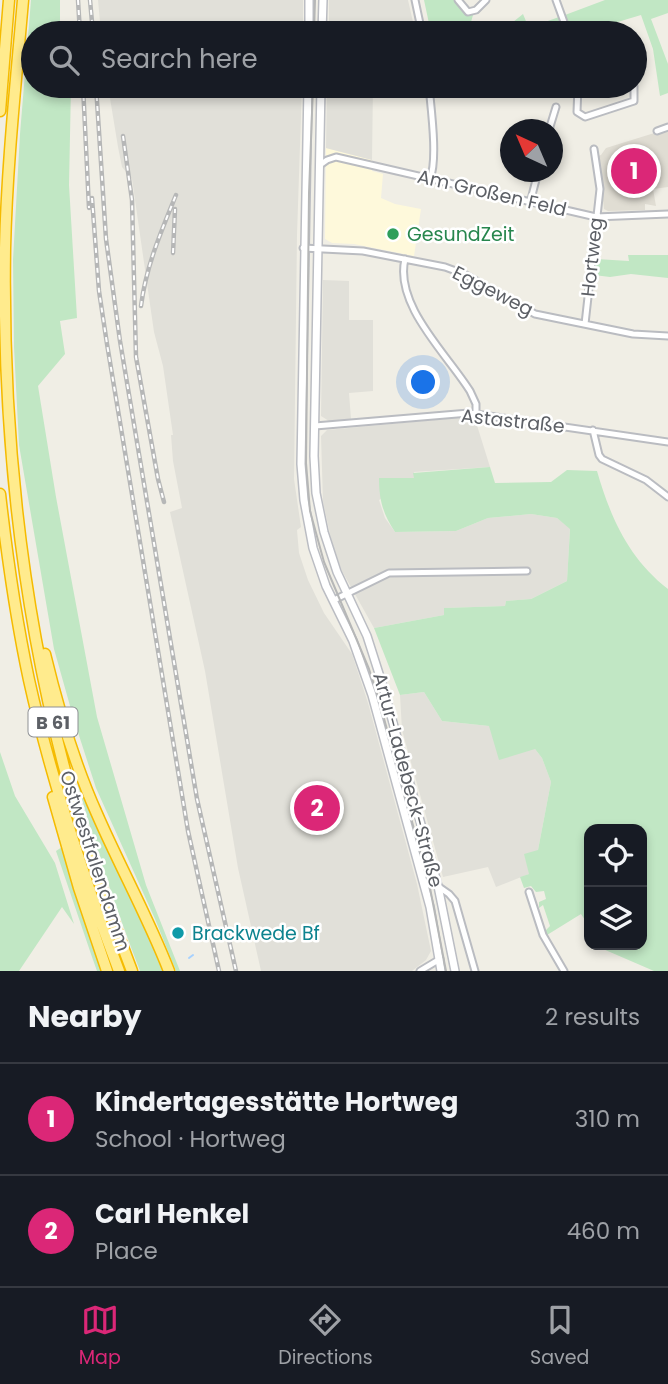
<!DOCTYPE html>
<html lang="en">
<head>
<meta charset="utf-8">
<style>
	:root { --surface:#171b24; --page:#20242c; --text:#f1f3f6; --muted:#9ea1a6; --line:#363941; --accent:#db2777 }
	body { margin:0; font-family:Poppins,sans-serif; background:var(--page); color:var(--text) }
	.controls { position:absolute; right:21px; bottom:21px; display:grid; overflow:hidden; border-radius:14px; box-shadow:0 4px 10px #0003 }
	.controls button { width:63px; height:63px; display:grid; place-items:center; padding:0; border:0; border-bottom:2px solid var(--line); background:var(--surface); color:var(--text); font:35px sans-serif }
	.compass { position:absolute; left:500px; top:119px; width:63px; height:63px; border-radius:50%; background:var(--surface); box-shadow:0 4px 10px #0003; rotate:316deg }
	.you { position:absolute; left:424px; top:383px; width:24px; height:24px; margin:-18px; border:5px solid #fff; border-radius:50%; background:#1a73e8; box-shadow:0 0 0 10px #1a73e833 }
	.badge { display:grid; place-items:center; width:46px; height:46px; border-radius:50%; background:var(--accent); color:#fff; font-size:23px; font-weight:700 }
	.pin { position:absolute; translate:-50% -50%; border:4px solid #fff; box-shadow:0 2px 7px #0006 }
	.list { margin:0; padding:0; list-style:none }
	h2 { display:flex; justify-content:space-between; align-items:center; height:91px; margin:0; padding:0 28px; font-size:30px }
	h2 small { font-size:23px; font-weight:400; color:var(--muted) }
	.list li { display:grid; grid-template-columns:46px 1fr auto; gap:21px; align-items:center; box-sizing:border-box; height:112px; padding:0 28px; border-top:2px solid var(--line) }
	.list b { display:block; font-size:26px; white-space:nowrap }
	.list p { margin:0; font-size:23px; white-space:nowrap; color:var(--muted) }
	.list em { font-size:23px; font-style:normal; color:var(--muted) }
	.icon { flex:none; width:38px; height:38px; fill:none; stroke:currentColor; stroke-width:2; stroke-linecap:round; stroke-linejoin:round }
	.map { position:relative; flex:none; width:668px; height:971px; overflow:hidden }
	.search { position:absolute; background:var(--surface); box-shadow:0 4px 10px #0003; left:21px; right:21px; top:21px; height:77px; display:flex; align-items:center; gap:18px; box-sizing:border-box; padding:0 24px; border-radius:38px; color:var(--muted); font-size:26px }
	.sheet { height:315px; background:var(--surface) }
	nav { display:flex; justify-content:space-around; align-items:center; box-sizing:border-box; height:98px; border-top:2px solid var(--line); background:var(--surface); font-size:19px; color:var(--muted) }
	nav a { display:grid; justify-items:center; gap:4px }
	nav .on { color:var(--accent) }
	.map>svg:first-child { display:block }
	.commercial { fill:#fef9db }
	.industrial { fill:#e1e0d9 }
	.education { fill:#e0ddd3 }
	.green { fill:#c1e7c4 }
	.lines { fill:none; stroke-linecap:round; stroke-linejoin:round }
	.stream { stroke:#a6d1ff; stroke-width:2 }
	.street-casing { stroke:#babcc1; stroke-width:9 }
	.secondary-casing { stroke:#bbbdc3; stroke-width:10 }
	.highway-casing { stroke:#f5bb00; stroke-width:13 }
	.street { stroke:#fff; stroke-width:5 }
	.secondary { stroke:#fff; stroke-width:7 }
	.highway { stroke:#ffeb8d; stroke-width:10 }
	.tram { stroke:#b6b7b7; stroke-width:2 }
	.rail-casing { stroke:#b6b7b7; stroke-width:4.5 }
	.rail { stroke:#fff; stroke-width:2; stroke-dasharray:5; stroke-linecap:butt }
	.leisure-dot { fill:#2e9e5b; stroke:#fff; stroke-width:2.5 }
	.culture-dot { fill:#0f9aa8; stroke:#fff; stroke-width:2.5 }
	.labels { text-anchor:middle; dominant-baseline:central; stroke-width:5; stroke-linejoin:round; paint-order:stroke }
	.shield { fill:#fff; stroke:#8e9094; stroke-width:2 }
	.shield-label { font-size:18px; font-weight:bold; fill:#5d6066 }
	.street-label { font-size:19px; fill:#5d6066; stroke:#fff }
	.leisure-label { font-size:19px; fill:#27864d; stroke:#fff; text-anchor:start }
	.culture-label { font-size:19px; fill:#0d838f; stroke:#fff; text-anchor:start }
</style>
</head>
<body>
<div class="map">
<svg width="668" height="971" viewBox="0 0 668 971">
	<rect width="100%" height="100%" fill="#f0eee5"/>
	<path class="commercial" d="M 326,148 L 372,160 L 372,171 L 383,174 L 381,198 L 395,204 L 421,209 L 414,256 L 354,244 L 332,243 L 325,239 Z"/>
	<path class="industrial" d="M 98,0 L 303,0 L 303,33 L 101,33 Z
		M 329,0 L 408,0 L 413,22 L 374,21 L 374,33 L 329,33 Z
		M 108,86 L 302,86 L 297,235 L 294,479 L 301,527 L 297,530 L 299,553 L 308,580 L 324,613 L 352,654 L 368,703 L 417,884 L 431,951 L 426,960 L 412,971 L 261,971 L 238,868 L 205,671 L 170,512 L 182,508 L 173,461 L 171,435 L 173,435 L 163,366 L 154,332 L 132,179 L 122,167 L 118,147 Z
		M 327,86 L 373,86 L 372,160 L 326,148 Z
		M 323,280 L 349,281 L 349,320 L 373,320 L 373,391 L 349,393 L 351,419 L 329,421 L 321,416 Z
		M 467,417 L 475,419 L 490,467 L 414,472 L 415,478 L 379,500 L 385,518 L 395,532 L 456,531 L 488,518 L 531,514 L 557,518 L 570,528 L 567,581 L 531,599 L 506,601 L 505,606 L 444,608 L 444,615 L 374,628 L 342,571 L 332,543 L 323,502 L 321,436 L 327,430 Z
		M 424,692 L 442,721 L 489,726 L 535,749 L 542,758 L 551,782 L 538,850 L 529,874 L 496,887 L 488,867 L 443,877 L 402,730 L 400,695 Z"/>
	<path class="education" d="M 664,130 L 668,131 L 668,187 L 653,189 L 656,206 L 645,204 L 645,210 L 608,211 L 604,209 L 598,156 L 601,155 L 606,148 Z"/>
	<path class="green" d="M 31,0 L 60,0 L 60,33 L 33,33 L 33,86 L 71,86 L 69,185 L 77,318 L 60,321 L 65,354 L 38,386 L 56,497 L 97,717 L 146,885 L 180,971 L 176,971 L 155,919 L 96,788 L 74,720 L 54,649 L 19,445 L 14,347 L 13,260 L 20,134 Z
		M 424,0 L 456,0 L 464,11 L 473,15 L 471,22 L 475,33 L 431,33 Z
		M 605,0 L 668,0 L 668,13 L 651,19 L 668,64 L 668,93 L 660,96 L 653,49 L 641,15 L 581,33 L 570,31 L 565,15 Z
		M 523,14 L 528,26 L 531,27 L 559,17 L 566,33 L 499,33 Z
		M 628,255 L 668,255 L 668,278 L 631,274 L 610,277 L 594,275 L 596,259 L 629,261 Z
		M 490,467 L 495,483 L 551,482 L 567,470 L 597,471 C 610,516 628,558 668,589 L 668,971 L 654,971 L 603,949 L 600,945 L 642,945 L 642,829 L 589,829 L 589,926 L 581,914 L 547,935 L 545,931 L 550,926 L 543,905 L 539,908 L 539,902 L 546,899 L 544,891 L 536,892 L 531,886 L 524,888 L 520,877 L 529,874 L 524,854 L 538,850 L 551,782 L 542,758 L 535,749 L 499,760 L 489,726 L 442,721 L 424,692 L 400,695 L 374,628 L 444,615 L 444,608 L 505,606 L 506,601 L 531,599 L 567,581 L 570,529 L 557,518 L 531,514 L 488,518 L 456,531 L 395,532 C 383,514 379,500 379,478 L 414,478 L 413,473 Z
		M 0,752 L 15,796 L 55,863 L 74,924 L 62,907 L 19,971 L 0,971 Z
		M 70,754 L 166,971 L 140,971 C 113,900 88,828 70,754 Z
		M 62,847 L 101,971 L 97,971 L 92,957 L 56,851 Z"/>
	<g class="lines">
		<path class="stream" d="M 189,958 L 193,955"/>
		<defs>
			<path id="street" d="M 415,0 L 422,33
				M 458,0 L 468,12 L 476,10 L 486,0
				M 556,0 L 568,33
				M 429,86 C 431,109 438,159 430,179
				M 578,86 L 577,112 L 585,117 L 634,101 L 634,86
				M 549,130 L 556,107
				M 657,131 L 668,127
				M 320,165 L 327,160 L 336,157 L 596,217 L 668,214
				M 530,203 L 538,172
				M 303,248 L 363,251 L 445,267 L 464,274 L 535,314 L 633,334 L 668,336
				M 405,259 C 394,305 447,354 470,391 L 476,404 L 476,414
				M 585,324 L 600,189 L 594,149
				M 315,426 L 469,413 L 668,442
				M 593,430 L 599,455 L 602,459 L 646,480 L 668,497
				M 334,600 L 389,573 L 527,571
				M 439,887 L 449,894 L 455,901 L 475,971
				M 529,892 L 543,935 L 564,971
				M 420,971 L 440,959"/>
			<path id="secondary" d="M 309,33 L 309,0
				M 322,33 L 323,0
				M 308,86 L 301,464 L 304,500 L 313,548 L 326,586 L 353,641 L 372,695 L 430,907 L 441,971
				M 321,86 L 314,456 L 316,493 L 324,532 L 337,572 L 367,636 L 382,683 L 438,886 L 455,971"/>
			<path id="highway" d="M 23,0 C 16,82 7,165 5,248 C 2,447 25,646 84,837 C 98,882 115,926 132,971
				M 0,111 L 9,0
				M 0,494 C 7,556 16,619 29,680 C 51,779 83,876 119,971
				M 45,654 C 58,708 74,763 97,814 C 120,867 148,917 169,971
				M 53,797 L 79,888 L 107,971"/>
		</defs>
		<use href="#street" class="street-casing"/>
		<use href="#secondary" class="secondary-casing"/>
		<use href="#highway" class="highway-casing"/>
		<use href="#street" class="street"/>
		<use href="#secondary" class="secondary"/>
		<use href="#highway" class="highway"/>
		<path class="tram" d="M 314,33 L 315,0
			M 313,86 L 309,193 L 306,463 L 310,511 L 324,562 L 369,669 L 379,700 L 430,888 L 446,971"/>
		<defs>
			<path id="rail" d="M 78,0 L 80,33
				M 90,0 L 93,33
				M 83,86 L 89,208
				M 96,86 L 106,239 L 120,341 L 197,799 L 236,971
				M 123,136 L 132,200 L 136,357 L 158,479 L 164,502
				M 92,198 L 99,291 L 107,344 L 188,831 L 219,971
				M 173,253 L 175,209
				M 141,306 C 146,266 161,232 176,195"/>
		</defs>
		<use href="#rail" class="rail-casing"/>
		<use href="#rail" class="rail"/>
	</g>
	<circle class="leisure-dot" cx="393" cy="234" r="7"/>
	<circle class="culture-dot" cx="178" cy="933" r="7"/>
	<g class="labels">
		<rect class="shield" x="28.5" y="707.5" width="49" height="29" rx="5"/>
		<g class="shield-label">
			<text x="53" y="722">B 61</text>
		</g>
		<g class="street-label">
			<text transform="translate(492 193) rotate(13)">Am Großen Feld</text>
			<text transform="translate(592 257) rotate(-84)">Hortweg</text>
			<text transform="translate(493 291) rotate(27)">Eggeweg</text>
			<text transform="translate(513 421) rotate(6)">Astastraße</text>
			<text transform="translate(408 780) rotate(75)">Artur-Ladebeck-Straße</text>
			<text transform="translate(95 861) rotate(72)">Ostwestfalendamm</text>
		</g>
		<g class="leisure-label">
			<text x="407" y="234">GesundZeit</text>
		</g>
		<g class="culture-label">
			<text x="192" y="933">Brackwede Bf</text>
		</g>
	</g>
</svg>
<div class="controls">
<button><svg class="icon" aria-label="locate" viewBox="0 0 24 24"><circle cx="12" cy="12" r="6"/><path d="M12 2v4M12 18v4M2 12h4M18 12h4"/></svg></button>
<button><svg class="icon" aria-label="layers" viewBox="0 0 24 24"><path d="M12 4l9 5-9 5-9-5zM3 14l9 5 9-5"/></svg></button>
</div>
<svg class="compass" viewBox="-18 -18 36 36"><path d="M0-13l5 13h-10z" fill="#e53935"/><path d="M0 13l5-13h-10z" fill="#9ea1a6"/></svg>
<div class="you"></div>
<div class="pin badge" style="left:634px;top:171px">1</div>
<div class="pin badge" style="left:317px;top:808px">2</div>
<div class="search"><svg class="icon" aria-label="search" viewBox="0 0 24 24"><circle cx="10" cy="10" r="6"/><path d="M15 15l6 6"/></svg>Search here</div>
</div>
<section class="sheet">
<h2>Nearby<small>2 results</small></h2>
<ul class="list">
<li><span class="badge">1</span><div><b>Kindertagesstätte Hortweg</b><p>School · Hortweg</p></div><em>310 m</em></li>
<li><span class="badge">2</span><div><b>Carl Henkel</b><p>Place</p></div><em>460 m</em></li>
</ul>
</section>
<nav>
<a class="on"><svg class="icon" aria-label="map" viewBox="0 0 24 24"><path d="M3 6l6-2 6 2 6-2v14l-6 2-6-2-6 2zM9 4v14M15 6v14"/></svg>Map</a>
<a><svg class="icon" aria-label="directions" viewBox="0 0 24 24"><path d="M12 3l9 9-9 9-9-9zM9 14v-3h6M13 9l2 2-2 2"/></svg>Directions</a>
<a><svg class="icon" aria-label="saved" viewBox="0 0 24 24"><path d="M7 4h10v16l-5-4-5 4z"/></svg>Saved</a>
</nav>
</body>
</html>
